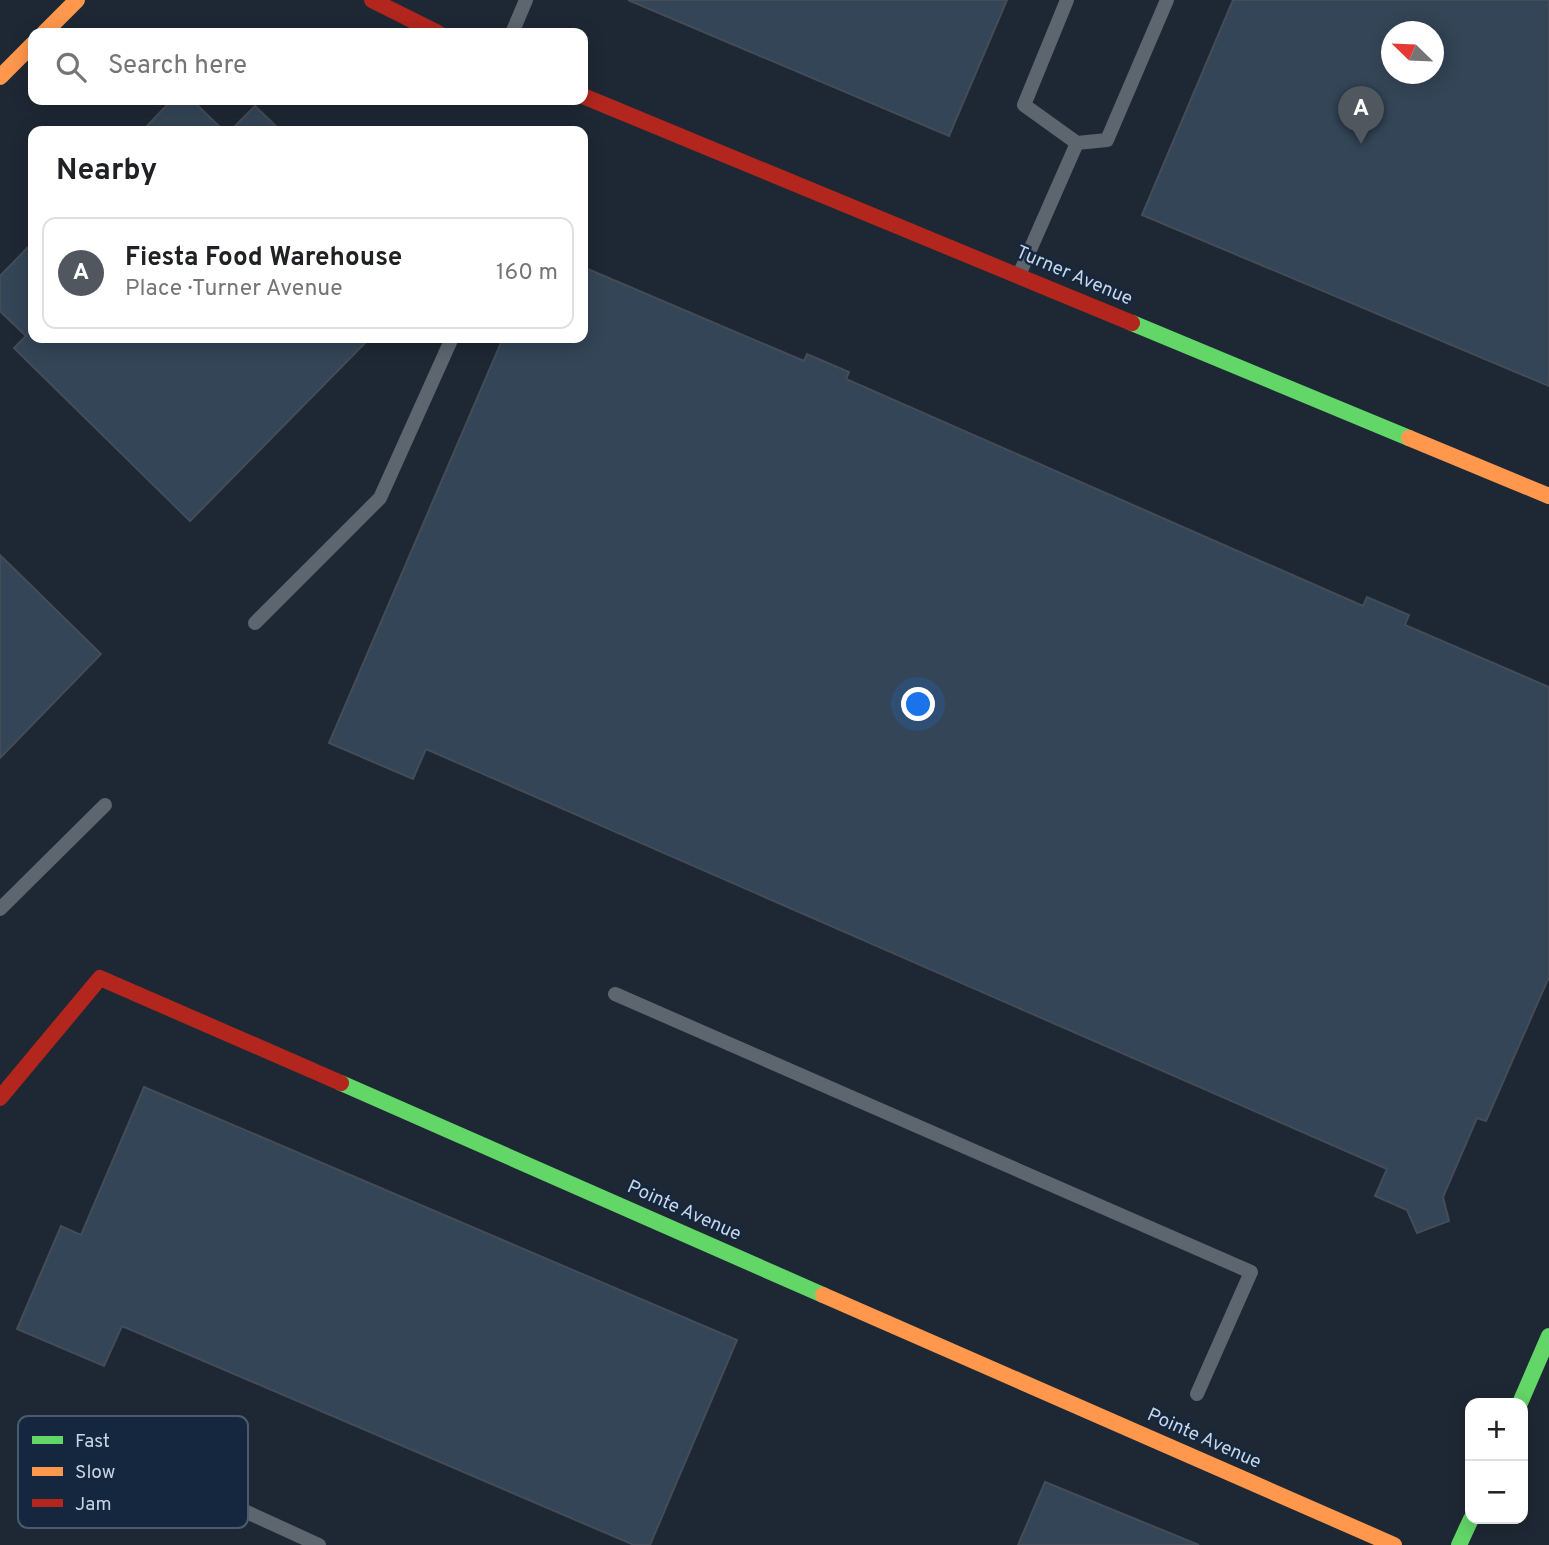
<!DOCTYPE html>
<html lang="en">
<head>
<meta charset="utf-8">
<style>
	:root { --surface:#fff; --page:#f6f6f6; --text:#202124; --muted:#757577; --line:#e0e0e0; --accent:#51575f }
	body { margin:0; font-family:Overpass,sans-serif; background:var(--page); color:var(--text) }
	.controls { position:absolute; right:21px; bottom:21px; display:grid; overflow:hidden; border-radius:14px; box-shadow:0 4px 18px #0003 }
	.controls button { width:63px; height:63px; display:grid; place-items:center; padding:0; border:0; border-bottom:2px solid var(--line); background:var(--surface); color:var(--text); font:35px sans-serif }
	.compass { position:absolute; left:1381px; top:21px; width:63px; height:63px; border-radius:50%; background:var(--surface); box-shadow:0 4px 18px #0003; rotate:293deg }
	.you { position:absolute; left:919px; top:705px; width:24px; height:24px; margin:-18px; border:5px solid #fff; border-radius:50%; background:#1a73e8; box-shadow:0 0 0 10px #1a73e833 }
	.badge { display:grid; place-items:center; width:46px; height:46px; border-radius:50%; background:var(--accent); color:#fff; font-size:23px; font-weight:700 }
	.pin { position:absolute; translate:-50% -58px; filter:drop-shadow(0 2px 4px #0008) }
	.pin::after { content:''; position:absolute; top:37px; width:24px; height:21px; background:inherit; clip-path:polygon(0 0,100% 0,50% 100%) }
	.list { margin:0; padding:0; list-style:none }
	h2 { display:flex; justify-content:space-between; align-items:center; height:91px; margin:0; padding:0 28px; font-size:30px }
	h2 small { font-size:23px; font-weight:400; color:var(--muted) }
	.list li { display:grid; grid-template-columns:46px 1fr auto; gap:21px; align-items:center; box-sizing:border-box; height:112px; margin:0 14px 14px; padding:0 14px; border:2px solid var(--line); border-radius:14px }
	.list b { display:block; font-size:26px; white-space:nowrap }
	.list p { margin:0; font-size:23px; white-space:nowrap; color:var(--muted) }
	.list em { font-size:23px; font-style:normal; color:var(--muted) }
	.icon { flex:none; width:38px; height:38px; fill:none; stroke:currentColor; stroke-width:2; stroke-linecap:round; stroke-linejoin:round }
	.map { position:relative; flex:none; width:1549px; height:1545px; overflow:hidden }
	.search { position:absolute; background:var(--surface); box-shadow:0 4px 18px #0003; left:28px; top:28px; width:560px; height:77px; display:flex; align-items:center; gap:18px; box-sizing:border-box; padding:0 24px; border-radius:14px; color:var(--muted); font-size:26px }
	.panel { position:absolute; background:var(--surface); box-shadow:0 4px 18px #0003; left:28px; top:126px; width:560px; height:217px; border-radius:14px }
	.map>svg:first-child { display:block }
	.building { fill:#344557; stroke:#434c57; stroke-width:2; fill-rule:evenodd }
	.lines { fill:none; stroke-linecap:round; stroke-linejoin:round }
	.lane { stroke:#5d656f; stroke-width:14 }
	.fast { stroke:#63d668; stroke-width:16 }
	.slow { stroke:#ff974d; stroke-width:16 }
	.jam { stroke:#b3261e; stroke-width:16 }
	.labels { text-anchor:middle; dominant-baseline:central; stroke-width:5; stroke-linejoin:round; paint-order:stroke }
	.street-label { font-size:19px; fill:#c9d5e5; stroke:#14273e }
	.key { fill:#14273e; stroke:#4a5b70; stroke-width:2 }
	.key-label { font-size:19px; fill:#c9d5e5 }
</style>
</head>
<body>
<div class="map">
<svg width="1549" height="1545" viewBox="0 0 1549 1545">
	<rect width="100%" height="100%" fill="#1e2834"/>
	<path class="building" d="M 628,0 L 1007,0 L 949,136 Z
		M 1233,0 L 1549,0 L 1549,386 L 1142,215 ZM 1392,32 L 1434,32 L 1434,74 L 1392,74 Z
		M 172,100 L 192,100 L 224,131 L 142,131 Z
		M 255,106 L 281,131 L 230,131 Z
		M 33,242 L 33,338 L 370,338 L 190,521 L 14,348 L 26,336 L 0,311 L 0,276 Z
		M 583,267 L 804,361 L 807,354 L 849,372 L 846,379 L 1363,606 L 1367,597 L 1409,615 L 1405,625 L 1549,687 L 1549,977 L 1486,1121 L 1477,1118 L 1443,1197 L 1449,1221 L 1417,1233 L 1407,1210 L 1375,1196 L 1387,1169 L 426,749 L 413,779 L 329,743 L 503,338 L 583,338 Z
		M 0,555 L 101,654 L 0,758 Z
		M 144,1087 L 737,1340 L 650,1545 L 634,1545 L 122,1326 L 104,1366 L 17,1329 L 61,1226 L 81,1235 Z
		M 1045,1482 L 1199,1545 L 1018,1545 Z"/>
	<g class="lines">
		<path class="lane" d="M 1067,0 L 1024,105 L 1077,143 L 1107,140 L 1167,0
			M 512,33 L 526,0
			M 1019,275 L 1077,143
			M 255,623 L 380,498 L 452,338
			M 0,909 L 105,805
			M 615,994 L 1251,1272 L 1197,1394
			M 69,1431 L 319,1545"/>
		<path class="fast" d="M 1132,323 L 1409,438
			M 341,1083 L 823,1295
			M 1520,1403 L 1549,1336
			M 1459,1545 L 1471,1519"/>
		<path class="slow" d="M 44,33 L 77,0
			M 0,77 L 33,44
			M 1409,438 L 1549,496
			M 823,1295 L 1394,1545"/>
		<path class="jam" d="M 372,0 L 438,33
			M 583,96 L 1132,323
			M 0,1098 L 100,978 L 341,1083"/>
	</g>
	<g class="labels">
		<g class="street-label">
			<text transform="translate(1074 276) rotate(23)">Turner Avenue</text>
			<text transform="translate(684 1211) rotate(24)">Pointe Avenue</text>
			<text transform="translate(1204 1439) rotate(24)">Pointe Avenue</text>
		</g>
	</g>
	<rect x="18" y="1416" width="230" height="112" rx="10" class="key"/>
	<rect x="32" y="1436" width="31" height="8" fill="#63d668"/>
	<rect x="32" y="1467" width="31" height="9" fill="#ff974d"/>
	<rect x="32" y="1499" width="31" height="8" fill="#b3261e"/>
	<g class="key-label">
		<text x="75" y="1447">Fast</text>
		<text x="75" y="1478">Slow</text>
		<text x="75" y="1510">Jam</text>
	</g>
</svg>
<div class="controls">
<button>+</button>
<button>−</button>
</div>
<svg class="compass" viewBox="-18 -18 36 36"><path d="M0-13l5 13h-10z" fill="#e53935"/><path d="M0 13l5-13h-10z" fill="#757577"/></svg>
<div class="you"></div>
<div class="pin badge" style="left:1361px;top:144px">A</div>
<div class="search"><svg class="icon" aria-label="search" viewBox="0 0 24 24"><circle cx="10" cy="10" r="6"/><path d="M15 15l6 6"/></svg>Search here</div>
<section class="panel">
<h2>Nearby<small></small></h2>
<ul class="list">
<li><span class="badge">A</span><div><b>Fiesta Food Warehouse</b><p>Place · Turner Avenue</p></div><em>160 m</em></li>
</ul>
</section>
</div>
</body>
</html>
